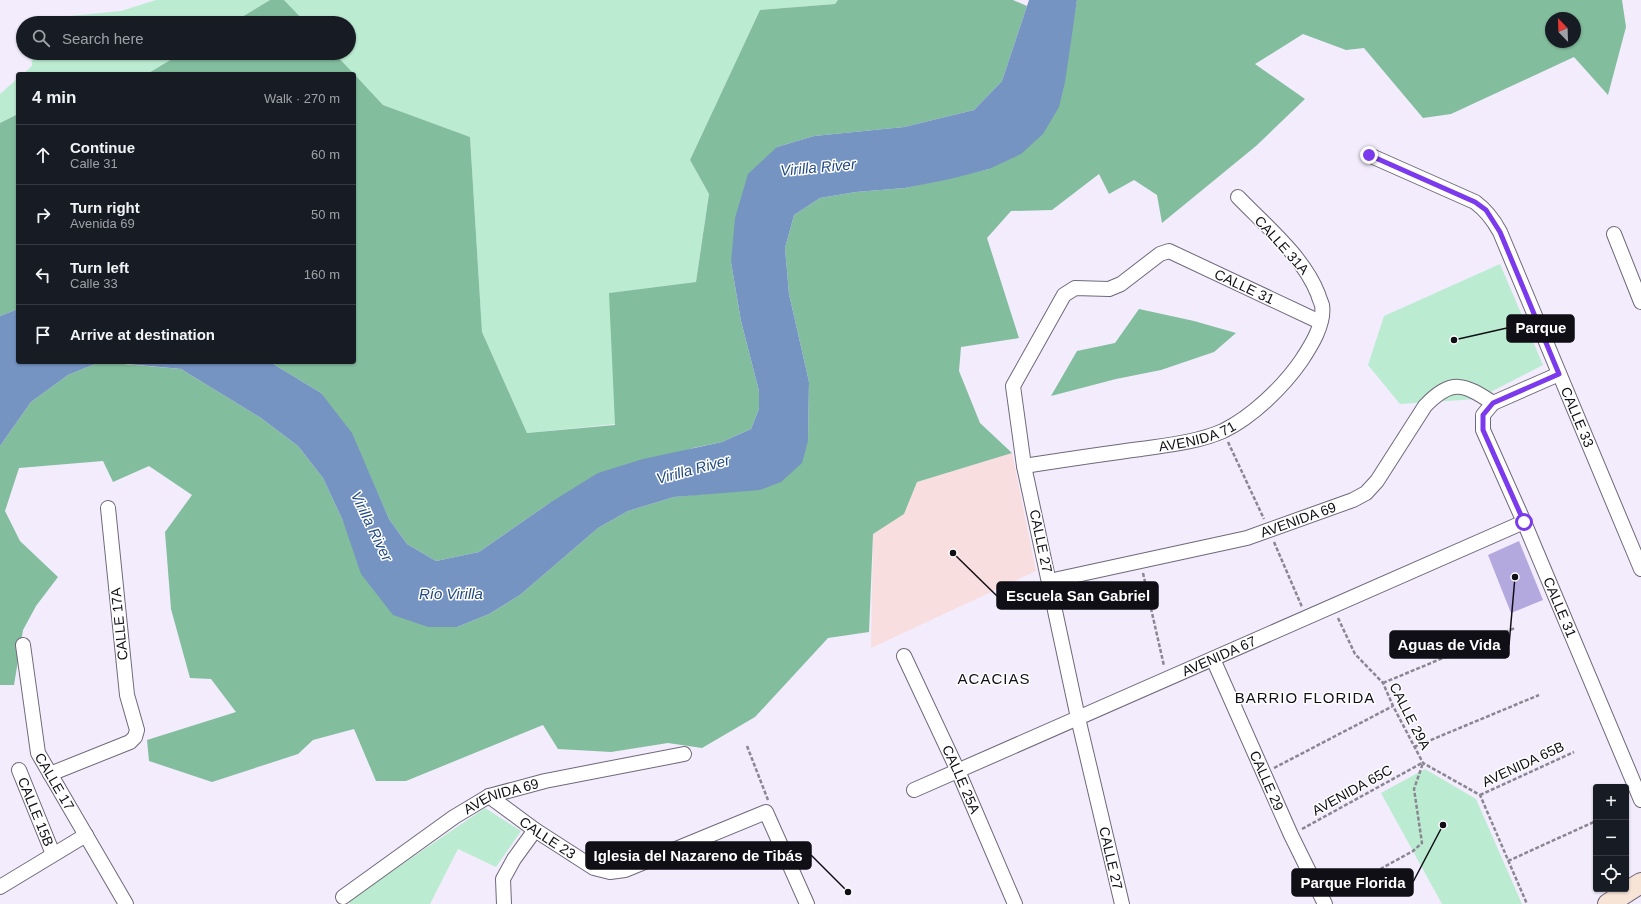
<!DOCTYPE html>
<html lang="en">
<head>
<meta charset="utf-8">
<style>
	:root { --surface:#171b24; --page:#20242c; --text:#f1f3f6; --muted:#9ea1a6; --line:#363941 }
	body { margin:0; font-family:Helvetica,sans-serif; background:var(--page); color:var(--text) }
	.controls { position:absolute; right:12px; bottom:12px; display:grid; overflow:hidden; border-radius:4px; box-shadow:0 1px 3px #0004 }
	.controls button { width:36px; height:36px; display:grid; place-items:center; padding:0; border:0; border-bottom:1px solid var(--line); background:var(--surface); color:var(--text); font:20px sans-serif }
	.compass { position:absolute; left:1545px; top:12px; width:36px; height:36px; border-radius:50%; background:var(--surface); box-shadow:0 1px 3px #0004; rotate:337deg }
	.stop { position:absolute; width:12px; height:12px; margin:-9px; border:3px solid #7c3aed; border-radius:50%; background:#fff }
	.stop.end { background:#7c3aed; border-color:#fff; box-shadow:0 1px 4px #0008 }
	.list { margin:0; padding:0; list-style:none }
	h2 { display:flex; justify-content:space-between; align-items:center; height:52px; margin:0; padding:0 16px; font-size:17px }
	h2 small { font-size:13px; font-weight:400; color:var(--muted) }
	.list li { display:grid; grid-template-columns:26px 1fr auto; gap:12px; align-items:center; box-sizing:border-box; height:60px; padding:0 16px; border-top:1px solid var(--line) }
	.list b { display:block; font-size:15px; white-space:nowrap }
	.list p { margin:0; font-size:13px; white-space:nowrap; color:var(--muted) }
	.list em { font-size:13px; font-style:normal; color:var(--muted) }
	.icon { flex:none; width:22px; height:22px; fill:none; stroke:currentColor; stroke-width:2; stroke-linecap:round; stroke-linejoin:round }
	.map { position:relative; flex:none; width:1641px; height:904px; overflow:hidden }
	.search { position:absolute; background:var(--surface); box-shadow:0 1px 3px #0004; left:16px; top:16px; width:340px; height:44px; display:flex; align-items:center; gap:10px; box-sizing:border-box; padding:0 14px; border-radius:22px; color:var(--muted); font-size:15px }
	.panel { position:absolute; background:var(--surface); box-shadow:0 1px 3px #0004; left:16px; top:72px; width:340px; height:292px; border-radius:4px }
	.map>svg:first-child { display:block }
	.education { fill:#f9dedf }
	.green { fill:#bbecd1 }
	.forest { fill:#82bd9d; fill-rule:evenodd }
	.water { fill:#7594c2 }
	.building { fill:#b4a9df }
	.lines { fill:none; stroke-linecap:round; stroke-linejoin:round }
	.street-casing { stroke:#6f687a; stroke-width:16 }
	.secondary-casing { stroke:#6f687a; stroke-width:22 }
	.path { stroke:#8b8792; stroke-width:2.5; stroke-dasharray:4 2; stroke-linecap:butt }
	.street { stroke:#fff; stroke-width:14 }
	.secondary { stroke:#f7e4d6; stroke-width:20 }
	.route { stroke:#7c3aed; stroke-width:5 }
	.labels { text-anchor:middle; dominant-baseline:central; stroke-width:3; stroke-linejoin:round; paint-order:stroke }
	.street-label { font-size:14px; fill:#110f16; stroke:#fff }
	.water-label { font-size:15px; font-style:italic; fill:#214a84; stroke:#fff }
	.neighbourhood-label { font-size:15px; letter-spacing:1px; fill:#110f16; stroke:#fff }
	.leader { fill:none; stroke:#110f16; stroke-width:1.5 }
	.callout-dot { fill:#110f16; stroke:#fff; stroke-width:1.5 }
	.callout { fill:#110f16; stroke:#110f16; stroke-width:1.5 }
	.callout-label { font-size:15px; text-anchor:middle; font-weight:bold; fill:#fff }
</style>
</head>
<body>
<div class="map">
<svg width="1641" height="904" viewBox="0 0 1641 904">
	<rect width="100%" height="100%" fill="#f2ecfc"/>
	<path class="education" d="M 1012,453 L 1036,571 L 871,648 L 873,534 L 904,514 L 917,482 Z"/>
	<path class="green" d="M 156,0 L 270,0 L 232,23 L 28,23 L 28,20 L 121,11 Z
		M 284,0 L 838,0 L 835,4 L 760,10 L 690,160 L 709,194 L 696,282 L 610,293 L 616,424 L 527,433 L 482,332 L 470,137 L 383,105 L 334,53 L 349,53 L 349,23 L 306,23 Z
		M 31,53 L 182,53 L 147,74 L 23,74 L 32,66 Z
		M 18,78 L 18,114 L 0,123 L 0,94 Z
		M 1500,264 L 1543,365 L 1477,399 L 1400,404 L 1368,365 L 1384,316 Z
		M 1425,769 L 1476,799 L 1522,904 L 1442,904 L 1381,793 Z
		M 485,808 L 521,831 L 496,867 L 458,849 L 430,904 L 350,904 L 348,901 Z"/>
	<path class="forest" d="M 270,0 L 284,0 L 306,23 L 232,23 Z
		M 838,0 L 1013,0 L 1027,6 L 1002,81 L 974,110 L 904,127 L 814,136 L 777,147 L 731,262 L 741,321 L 759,391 L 759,409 L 751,429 L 722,442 L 693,448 L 548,504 L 479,552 L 436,561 L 407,544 L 389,519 L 367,469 L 321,393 L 270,362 L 354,362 L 354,74 L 383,105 L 470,137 L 482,332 L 527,433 L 615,425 L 609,293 L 696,282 L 709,194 L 690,160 L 760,10 L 835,4 Z
		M 1077,0 L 1622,0 L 1626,27 L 1608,95 L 1574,57 L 1451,114 L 1423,118 L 1364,48 L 1346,50 L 1303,34 L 1255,64 L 1305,99 L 1256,146 L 1162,223 L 1157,195 L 1134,180 L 1109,194 L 1099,174 L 1052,210 L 1011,211 L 987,238 L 1019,338 L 961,347 L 959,371 L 980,423 L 1012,453 L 917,482 L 904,514 L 873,534 L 869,632 L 828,638 L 755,717 L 702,748 L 668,743 L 611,752 L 558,749 L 543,725 L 406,781 L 376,781 L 354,729 L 313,740 L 298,754 L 212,782 L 149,761 L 147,740 L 236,712 L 211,679 L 190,678 L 171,609 L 165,532 L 192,495 L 149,466 L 113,482 L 103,461 L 19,468 L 5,511 L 20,541 L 58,577 L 36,606 L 23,630 L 14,685 L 0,685 L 0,446 L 31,402 L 68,375 L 100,362 L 181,369 L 261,418 L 298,446 L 323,478 L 343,521 L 457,627 L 489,614 L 520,595 L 598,528 L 628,511 L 674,497 L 714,493 L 808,441 L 809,382 L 789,294 L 785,248 L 794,215 L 820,198 L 856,192 L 905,188 L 989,169 L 1071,34 ZM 1551,18 L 1575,18 L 1575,42 L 1551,42 Z
		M 182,53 L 334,53 L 354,74 L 147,74 Z
		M 18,114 L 18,309 L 0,316 L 0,123 Z
		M 1139,309 L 1194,321 L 1236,333 L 1214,352 L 1161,370 L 1116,379 L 1051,396 L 1077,351 L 1115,343 Z"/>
	<path class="water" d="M 1029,0 L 1077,0 L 1065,82 L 1059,107 L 1043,134 L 1021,154 L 989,169 L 950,179 L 905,188 L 856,192 L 820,198 L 794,215 L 785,248 L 789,294 L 809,382 L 808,441 L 802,463 L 781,482 L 760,490 L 674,497 L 628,511 L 598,528 L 520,595 L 489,614 L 457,627 L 428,627 L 393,615 L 361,574 L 343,521 L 323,478 L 298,446 L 261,418 L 181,369 L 107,362 L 270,362 L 321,393 L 352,433 L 389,519 L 407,544 L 436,561 L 479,552 L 548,504 L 598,473 L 643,459 L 722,442 L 751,429 L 759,409 L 759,391 L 741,321 L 731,262 L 735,218 L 748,174 L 777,147 L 814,136 L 904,127 L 974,110 L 1002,81 Z
		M 18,309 L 18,362 L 100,362 L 68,375 L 31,402 L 0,446 L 0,316 Z"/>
	<path class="building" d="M 1519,541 L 1543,600 L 1511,613 L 1488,555 Z"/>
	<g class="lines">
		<defs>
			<g id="street">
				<path id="s1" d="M 1369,155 L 1475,202 C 1486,210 1493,219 1500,232 L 1641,569"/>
				<path d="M 1614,234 L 1641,302"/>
				<path id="s2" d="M 1559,374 L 1493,403 L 1483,415 L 1483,430 L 1524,522 L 1641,800"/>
				<path id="s3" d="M 1024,466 C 1063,460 1102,454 1141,449 C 1168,445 1198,442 1223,431 C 1252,417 1283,387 1301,361 C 1311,346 1325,324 1322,305 C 1321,302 1319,298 1318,294 C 1303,256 1266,226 1238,197"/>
				<path id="s4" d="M 1049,581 L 1247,538 L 1353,500 L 1366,493 L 1377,481 L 1425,406 C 1452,378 1464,384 1493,403"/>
				<path id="s5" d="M 23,645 L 38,753 L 126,904"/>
				<path id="s6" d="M 904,656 L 958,771 L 1015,904"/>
				<path id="s7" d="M 1213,659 L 1291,835 L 1325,904"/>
				<path id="s8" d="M 19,770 L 53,854"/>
				<path d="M 50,774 L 130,742 L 135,737 L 137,730 L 127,695 L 108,508"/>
				<path id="s9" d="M 914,790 L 1524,522"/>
				<path id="s10" d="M 489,796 L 535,830 L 594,868 L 610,872 L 625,870 L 766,812 L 807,904"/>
				<path d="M 0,887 L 86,835"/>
				<path id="s11" d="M 343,897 L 454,817 L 489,796 L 545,781 L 684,754"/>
				<path d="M 504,904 L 503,879 L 514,859 L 535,830"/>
				<path id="s12" d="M 1122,904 L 1078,718 L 1024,466 L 1013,386 L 1064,295 L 1075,288 L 1109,289 L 1121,284 L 1160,254 L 1169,251 L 1320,322"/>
			</g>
			<path id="secondary" d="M 1608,904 L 1641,883"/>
		</defs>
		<use href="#street" class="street-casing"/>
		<use href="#secondary" class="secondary-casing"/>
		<path class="path" d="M 1228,442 L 1264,519
			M 1274,542 L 1302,607
			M 1143,573 L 1164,666
			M 1338,618 L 1355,654 L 1383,683 L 1393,706 L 1423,763 L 1480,795 L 1527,904
			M 1383,683 L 1515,628
			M 747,746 L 768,800
			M 1414,747 L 1539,695
			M 1274,768 L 1393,706
			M 1480,795 L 1574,752
			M 1302,829 L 1422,763
			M 1508,861 L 1596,821
			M 1333,895 L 1413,851 L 1422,843 L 1414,789 L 1423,763"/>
		<use href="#street" class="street"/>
		<use href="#secondary" class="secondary"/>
	</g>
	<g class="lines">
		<path class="route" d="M 1369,155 L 1475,202 L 1486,210 L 1500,232 L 1559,374 L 1493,403 L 1483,415 L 1483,430 L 1524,522"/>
	</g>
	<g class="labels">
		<g class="street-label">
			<text transform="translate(1282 245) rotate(48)">CALLE 31A</text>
			<text stroke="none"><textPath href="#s12" startOffset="836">CALLE 31</textPath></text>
			<text stroke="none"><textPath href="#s1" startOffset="356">CALLE 33</textPath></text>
			<text stroke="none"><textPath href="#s3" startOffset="176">AVENIDA 71</textPath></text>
			<text stroke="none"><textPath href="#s4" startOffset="257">AVENIDA 69</textPath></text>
			<text transform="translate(1041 541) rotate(78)">CALLE 27</text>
			<text stroke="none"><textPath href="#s2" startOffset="296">CALLE 31</textPath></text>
			<text transform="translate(119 624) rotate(-96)">CALLE 17A</text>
			<text stroke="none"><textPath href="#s9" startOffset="333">AVENIDA 67</textPath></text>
			<text transform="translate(1410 716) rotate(63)">CALLE 29A</text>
			<text transform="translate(1523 764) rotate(-25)">AVENIDA 65B</text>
			<text stroke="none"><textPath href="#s6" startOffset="136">CALLE 25A</textPath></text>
			<text stroke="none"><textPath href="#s5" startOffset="142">CALLE 17</textPath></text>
			<text stroke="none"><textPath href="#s7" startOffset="133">CALLE 29</textPath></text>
			<text transform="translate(1352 790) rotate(-29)">AVENIDA 65C</text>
			<text stroke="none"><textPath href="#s11" startOffset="189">AVENIDA 69</textPath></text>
			<text stroke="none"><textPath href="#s8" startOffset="45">CALLE 15B</textPath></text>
			<text stroke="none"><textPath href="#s10" startOffset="72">CALLE 23</textPath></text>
			<text transform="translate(1111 858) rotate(77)">CALLE 27</text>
		</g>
		<g class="water-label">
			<text transform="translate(818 167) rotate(-5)">Virilla River</text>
			<text transform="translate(693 469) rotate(-15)">Virilla River</text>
			<text transform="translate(372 526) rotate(64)">Virilla River</text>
			<text x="451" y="593">Río Virilla</text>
		</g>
		<g class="neighbourhood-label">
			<text x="994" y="678">ACACIAS</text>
			<text x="1305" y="697">BARRIO FLORIDA</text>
		</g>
	</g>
	<path class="leader" d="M1454 340L1507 328M953 553L997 596M1515 577L1509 645M848 892L811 855M1443 825L1413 882"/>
	<g class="callout-dot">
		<circle cx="1454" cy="340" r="4"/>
		<circle cx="953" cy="553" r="4"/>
		<circle cx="1515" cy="577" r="4"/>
		<circle cx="848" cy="892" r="4"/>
		<circle cx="1443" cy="825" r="4"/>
	</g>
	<g class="callout">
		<rect x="1507" y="315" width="67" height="27" rx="4"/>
		<rect x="997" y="582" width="161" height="27" rx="4"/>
		<rect x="1390" y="631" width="119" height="27" rx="4"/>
		<rect x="586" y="842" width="225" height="27" rx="4"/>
		<rect x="1292" y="869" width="121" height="27" rx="4"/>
	</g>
	<g class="callout-label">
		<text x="1541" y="333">Parque</text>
		<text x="1078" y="601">Escuela San Gabriel</text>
		<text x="1449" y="650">Aguas de Vida</text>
		<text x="698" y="861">Iglesia del Nazareno de Tibás</text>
		<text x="1353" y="888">Parque Florida</text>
	</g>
</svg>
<div class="controls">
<button>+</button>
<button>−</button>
<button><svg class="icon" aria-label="locate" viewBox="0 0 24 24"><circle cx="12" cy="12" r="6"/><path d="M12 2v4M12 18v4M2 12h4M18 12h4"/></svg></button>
</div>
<svg class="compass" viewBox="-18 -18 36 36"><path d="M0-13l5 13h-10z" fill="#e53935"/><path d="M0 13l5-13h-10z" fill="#9ea1a6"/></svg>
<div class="stop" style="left:1524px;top:522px"></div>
<div class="stop end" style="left:1369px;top:155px"></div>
<div class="search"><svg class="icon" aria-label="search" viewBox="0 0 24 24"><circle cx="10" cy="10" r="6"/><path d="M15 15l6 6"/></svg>Search here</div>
<section class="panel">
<h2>4 min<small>Walk · 270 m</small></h2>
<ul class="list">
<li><svg class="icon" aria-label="ahead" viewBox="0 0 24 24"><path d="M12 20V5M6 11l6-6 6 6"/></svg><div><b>Continue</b><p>Calle 31</p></div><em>60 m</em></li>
<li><svg class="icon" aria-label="right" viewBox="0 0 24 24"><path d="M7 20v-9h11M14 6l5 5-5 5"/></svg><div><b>Turn right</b><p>Avenida 69</p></div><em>50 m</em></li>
<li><svg class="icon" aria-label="left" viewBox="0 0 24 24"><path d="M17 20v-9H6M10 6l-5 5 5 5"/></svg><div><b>Turn left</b><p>Calle 33</p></div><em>160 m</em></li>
<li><svg class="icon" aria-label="arrive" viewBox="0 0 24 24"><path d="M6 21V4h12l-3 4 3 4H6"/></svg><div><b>Arrive at destination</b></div></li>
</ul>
</section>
</div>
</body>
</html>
